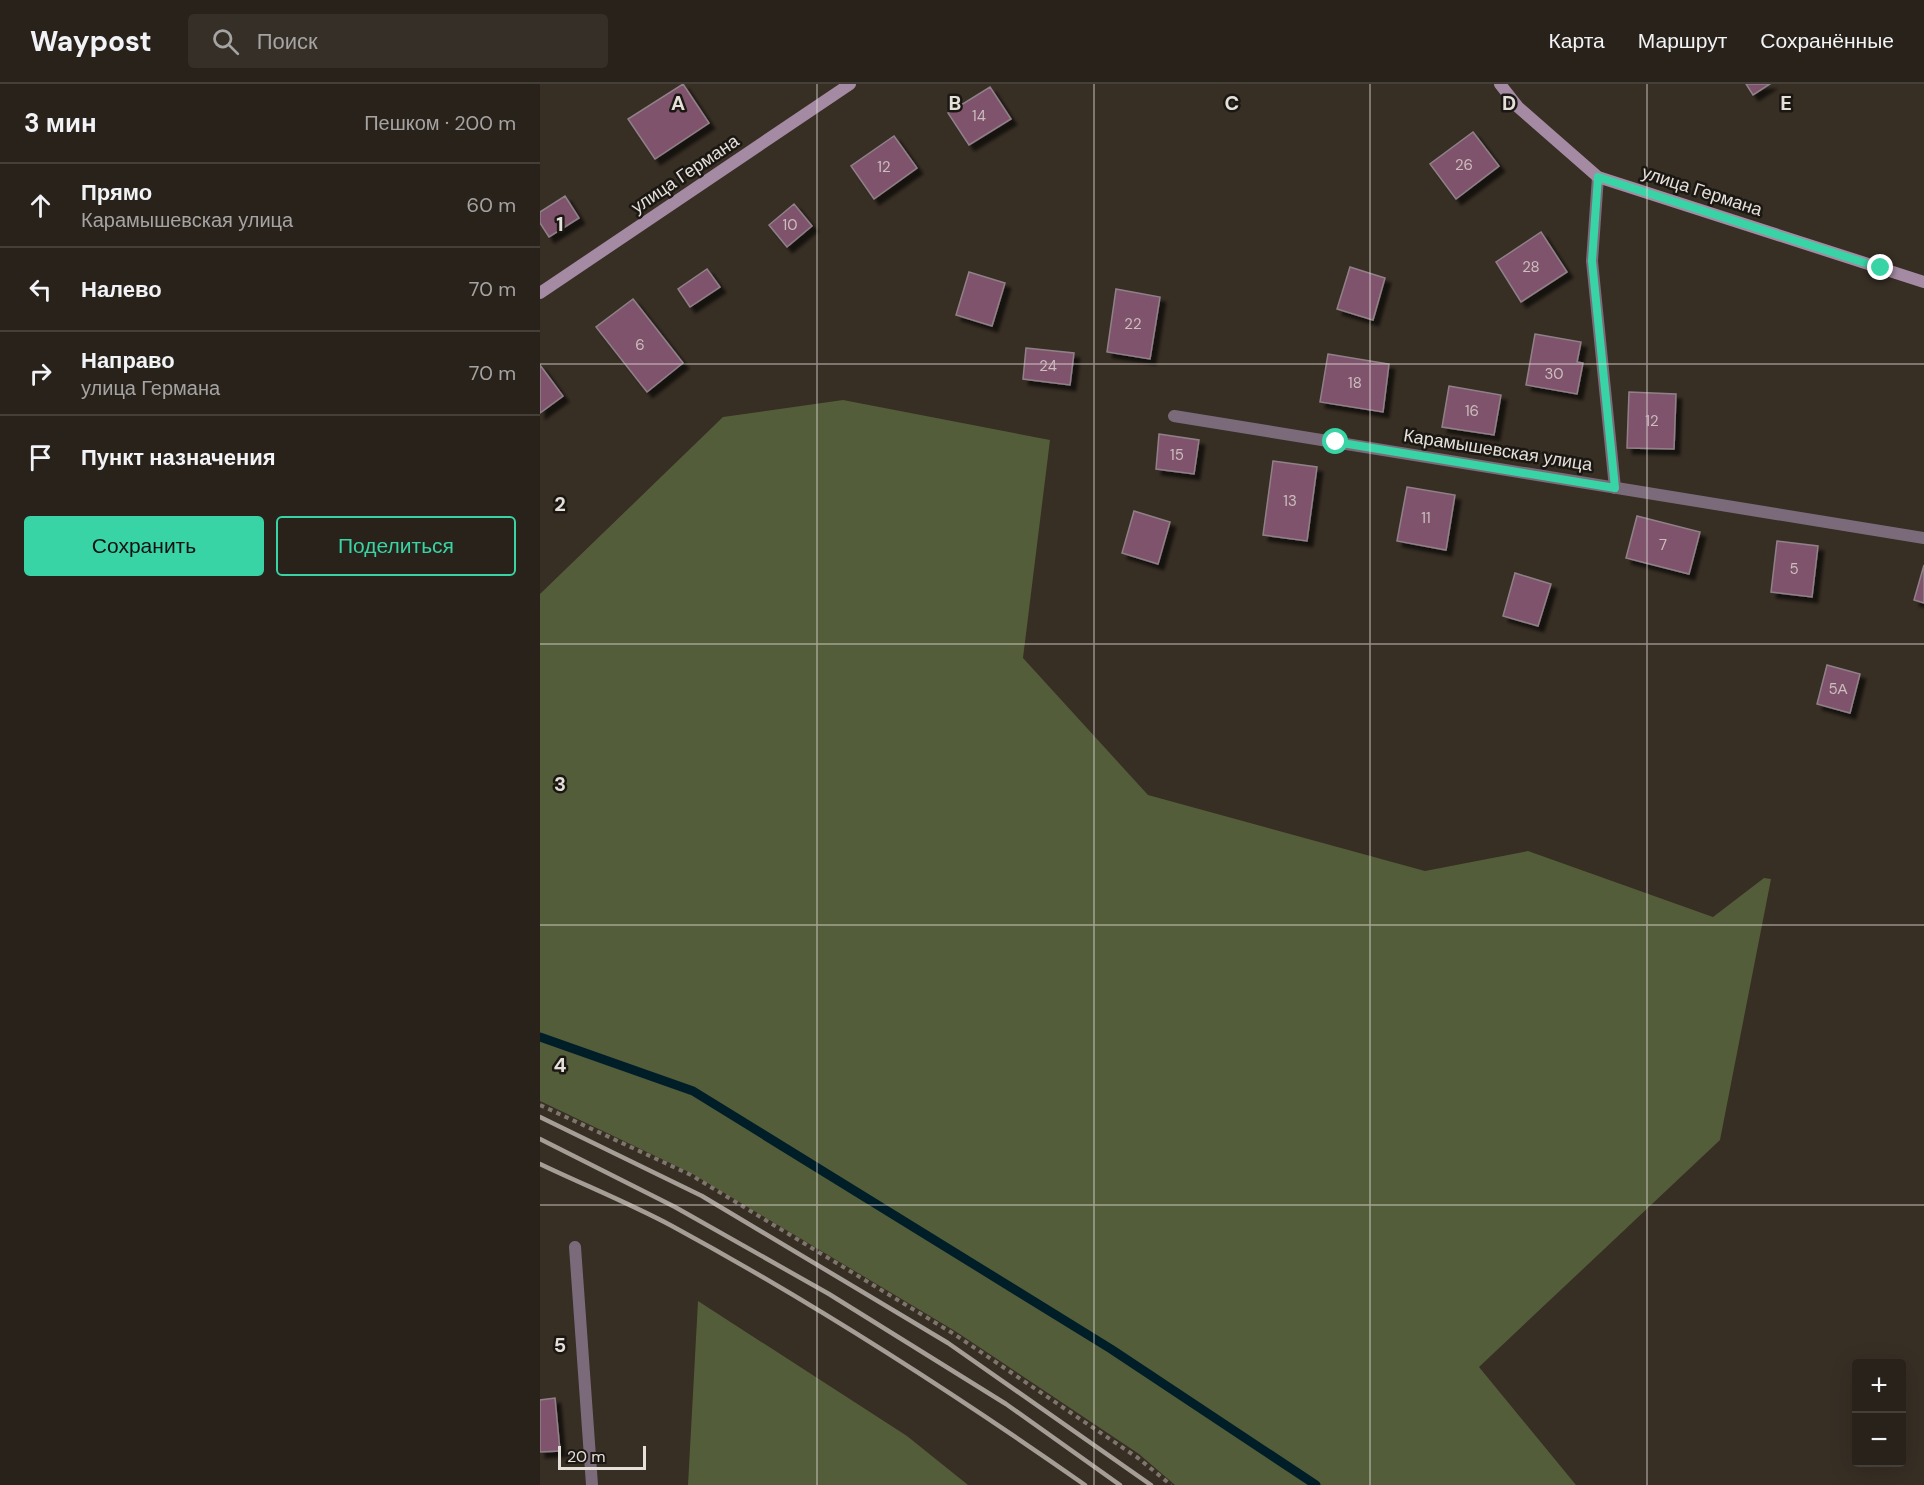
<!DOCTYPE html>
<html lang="ru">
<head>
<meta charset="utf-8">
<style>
	:root { --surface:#29221b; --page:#352f28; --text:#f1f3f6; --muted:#a5a4a3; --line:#453f3a; --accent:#38d4a5 }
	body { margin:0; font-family:"DM Sans",sans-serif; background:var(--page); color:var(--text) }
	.controls { position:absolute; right:18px; bottom:18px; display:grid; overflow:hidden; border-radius:6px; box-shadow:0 6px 24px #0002 }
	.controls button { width:54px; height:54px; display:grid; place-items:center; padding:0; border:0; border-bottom:2px solid var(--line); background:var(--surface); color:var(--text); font:30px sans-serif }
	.scale { position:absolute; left:18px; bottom:15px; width:88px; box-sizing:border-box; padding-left:6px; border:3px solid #e6e0da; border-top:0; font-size:16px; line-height:21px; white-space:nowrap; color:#e6e0da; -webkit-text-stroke:4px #1b1713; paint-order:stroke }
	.stop { position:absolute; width:18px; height:18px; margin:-14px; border:4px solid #38d4a5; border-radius:50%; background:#fff }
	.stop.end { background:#38d4a5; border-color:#fff; box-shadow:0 2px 6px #0008 }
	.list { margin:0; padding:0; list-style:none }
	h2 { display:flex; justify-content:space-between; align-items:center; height:78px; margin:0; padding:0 24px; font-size:26px }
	h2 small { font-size:20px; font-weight:400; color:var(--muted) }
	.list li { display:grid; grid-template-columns:39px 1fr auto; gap:18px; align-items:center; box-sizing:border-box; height:84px; padding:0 24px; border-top:2px solid var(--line) }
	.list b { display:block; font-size:22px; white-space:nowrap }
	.list p { margin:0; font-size:20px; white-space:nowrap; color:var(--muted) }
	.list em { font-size:20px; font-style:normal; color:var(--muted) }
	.actions { display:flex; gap:12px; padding:18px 24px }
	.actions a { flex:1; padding:14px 0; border:2px solid var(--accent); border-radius:6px; text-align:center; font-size:21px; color:var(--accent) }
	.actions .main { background:var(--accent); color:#111 }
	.icon { flex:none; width:33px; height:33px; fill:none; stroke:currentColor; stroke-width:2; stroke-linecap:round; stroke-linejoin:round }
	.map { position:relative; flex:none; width:1384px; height:1401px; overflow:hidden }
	header { display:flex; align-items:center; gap:36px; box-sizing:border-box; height:84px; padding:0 30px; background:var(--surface); border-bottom:2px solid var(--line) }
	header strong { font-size:28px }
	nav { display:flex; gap:33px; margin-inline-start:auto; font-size:21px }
	.search { width:420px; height:54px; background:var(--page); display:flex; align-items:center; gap:15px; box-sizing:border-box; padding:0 21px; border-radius:6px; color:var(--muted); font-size:22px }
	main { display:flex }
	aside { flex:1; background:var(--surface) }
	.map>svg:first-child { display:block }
	.green { fill:#545d39 }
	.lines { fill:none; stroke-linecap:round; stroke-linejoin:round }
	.stream { stroke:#001e28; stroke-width:9 }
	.building { fill:#7f536c; stroke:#908189; stroke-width:1.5; filter:url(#shadow) }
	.path { stroke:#7e766d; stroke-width:4; stroke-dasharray:4.5 4.5; stroke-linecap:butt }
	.lane { stroke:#7a6a7a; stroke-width:12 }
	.street { stroke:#7a6a7a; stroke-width:12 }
	.secondary { stroke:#a48aa3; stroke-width:12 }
	.rail { stroke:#a59e96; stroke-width:4.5 }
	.route { stroke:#38d4a5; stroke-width:8 }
	.grid { fill:none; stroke:#e6e0da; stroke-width:1.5; stroke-opacity:0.55 }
	.labels { text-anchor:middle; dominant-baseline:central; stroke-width:5; stroke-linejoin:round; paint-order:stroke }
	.number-label { font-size:15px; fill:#ccbdbe }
	.street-label { font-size:18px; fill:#e6e0da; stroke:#1b1713 }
	.grid-label { font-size:20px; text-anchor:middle; font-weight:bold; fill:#e6e0da; stroke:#1b1713; stroke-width:5; stroke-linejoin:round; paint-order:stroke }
</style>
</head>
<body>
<header>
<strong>Waypost</strong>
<div class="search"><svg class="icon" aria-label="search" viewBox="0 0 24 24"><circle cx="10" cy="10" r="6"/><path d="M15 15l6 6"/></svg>Поиск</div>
<nav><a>Карта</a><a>Маршрут</a><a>Сохранённые</a></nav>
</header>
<main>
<aside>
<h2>3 мин<small>Пешком · 200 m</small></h2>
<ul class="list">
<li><svg class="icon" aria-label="ahead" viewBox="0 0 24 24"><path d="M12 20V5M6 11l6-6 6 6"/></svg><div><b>Прямо</b><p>Карамышевская улица</p></div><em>60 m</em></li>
<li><svg class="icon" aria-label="left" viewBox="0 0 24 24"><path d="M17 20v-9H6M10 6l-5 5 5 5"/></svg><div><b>Налево</b></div><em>70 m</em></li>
<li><svg class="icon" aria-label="right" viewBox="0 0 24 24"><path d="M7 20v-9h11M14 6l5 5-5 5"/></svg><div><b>Направо</b><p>улица Германа</p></div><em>70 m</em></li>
<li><svg class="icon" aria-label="arrive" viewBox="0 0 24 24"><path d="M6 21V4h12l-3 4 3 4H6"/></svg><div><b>Пункт назначения</b></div></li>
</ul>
<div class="actions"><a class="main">Сохранить</a><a>Поделиться</a></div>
</aside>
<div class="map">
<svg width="1384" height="1401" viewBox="0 0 1384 1401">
	<defs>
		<filter id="shadow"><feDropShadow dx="5.5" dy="5.5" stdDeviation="1.5" flood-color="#0009"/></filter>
	</defs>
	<rect width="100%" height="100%" fill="#372e24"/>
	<path class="green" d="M 303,316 L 510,356 L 483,574 L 608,711 L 885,787 L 988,767 L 1173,833 L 1224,794 L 1231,795 L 1180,1056 L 939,1283 L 1036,1401 L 635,1401 L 599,1370 L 415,1247 L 151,1089 L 0,1017 L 0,510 L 183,333 Z
		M 158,1217 L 367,1352 L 428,1401 L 148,1401 Z"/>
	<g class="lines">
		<path class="stream" d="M 0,953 L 153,1007 L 571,1265 L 776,1401"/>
	</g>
	<path class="building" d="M 143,0 L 169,39 L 115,75 L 88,35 Z
		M 1206,0 L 1230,0 L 1213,11 Z
		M 450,3 L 471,35 L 429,61 L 408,29 Z
		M 933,48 L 959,82 L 916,115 L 890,80 Z
		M 354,52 L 377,84 L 334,115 L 311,82 Z
		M 25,112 L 39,134 L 9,153 L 0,139 L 0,128 Z
		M 254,120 L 272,142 L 247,163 L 229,141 Z
		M 1001,148 L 1027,188 L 981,218 L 956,178 Z
		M 810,183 L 845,194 L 833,236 L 797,225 Z
		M 167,185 L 180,203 L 150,223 L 138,205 Z
		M 429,188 L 465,199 L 452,242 L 416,231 Z
		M 576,205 L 620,213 L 610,275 L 567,268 Z
		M 93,215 L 143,279 L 107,308 L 56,243 Z
		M 995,250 L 1041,258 L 1037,278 L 1043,279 L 1037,310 L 986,301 Z
		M 486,264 L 534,269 L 530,301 L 483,295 Z
		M 788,270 L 849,280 L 843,328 L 780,318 Z
		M 0,281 L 23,312 L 0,329 Z
		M 909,302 L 961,311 L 954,351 L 902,343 Z
		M 1089,308 L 1136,310 L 1134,365 L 1087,364 Z
		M 619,350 L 659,356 L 654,390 L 616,385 Z
		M 733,377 L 777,383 L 767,457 L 723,451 Z
		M 867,403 L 915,411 L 906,466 L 857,457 Z
		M 594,427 L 630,438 L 618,480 L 582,469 Z
		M 1097,432 L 1160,448 L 1149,490 L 1086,474 Z
		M 1237,457 L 1278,462 L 1272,513 L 1231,508 Z
		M 1384,481 L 1384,519 L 1374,516 Z
		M 975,489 L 1011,500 L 998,542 L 963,532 Z
		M 1287,581 L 1320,590 L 1310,629 L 1277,620 Z
		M 15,1314 L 20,1367 L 0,1368 L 0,1316 Z"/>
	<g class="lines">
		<path class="path" d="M 0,1021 L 151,1091 L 414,1250 L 598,1374 L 631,1401"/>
		<path class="lane" d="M 1058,93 L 1052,177 L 1075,404"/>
		<path class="street" d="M 634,332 L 1384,454
			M 35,1163 L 52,1401"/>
		<path class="secondary" d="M 960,0 L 978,23 L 1058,93 L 1384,198
			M 0,209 L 310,0"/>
		<path class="rail" d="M 0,1033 L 162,1112 L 408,1259 L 611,1401
			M 0,1055 L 135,1123 L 289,1210 L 466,1320 L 580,1401
			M 0,1080 C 44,1101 89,1119 132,1142 C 274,1219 412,1308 545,1401"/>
	</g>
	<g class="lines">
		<path class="route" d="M 796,358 L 1075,404 L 1052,177 L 1058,93 L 1341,184"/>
	</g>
	<path class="grid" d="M 277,0 L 277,1401M 554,0 L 554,1401M 830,0 L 830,1401M 1107,0 L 1107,1401M 0,280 L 1384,280M 0,560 L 1384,560M 0,841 L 1384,841M 0,1121 L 1384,1121"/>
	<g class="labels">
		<g class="number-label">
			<text x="439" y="32">14</text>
			<text x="924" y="81">26</text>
			<text x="344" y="83">12</text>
			<text x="250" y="141">10</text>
			<text x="991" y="183">28</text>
			<text x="593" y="240">22</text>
			<text x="100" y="261">6</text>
			<text x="508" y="282">24</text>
			<text x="1014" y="290">30</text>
			<text x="815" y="299">18</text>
			<text x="932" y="327">16</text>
			<text x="1112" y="337">12</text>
			<text x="637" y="371">15</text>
			<text x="750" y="417">13</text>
			<text x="886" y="434">11</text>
			<text x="1123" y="461">7</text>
			<text x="1254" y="485">5</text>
			<text x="1298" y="605">5А</text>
		</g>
		<g class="street-label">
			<text transform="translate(145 90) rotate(-34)">улица Германа</text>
			<text transform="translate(1162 107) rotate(18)">улица Германа</text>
			<text transform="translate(958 366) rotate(9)">Карамышевская улица</text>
		</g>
	</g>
	<g class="grid-label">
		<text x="138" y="26">A</text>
		<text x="415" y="26">B</text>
		<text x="692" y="26">C</text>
		<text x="969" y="26">D</text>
		<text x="1246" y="26">E</text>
		<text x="20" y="147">1</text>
		<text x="20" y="427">2</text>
		<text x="20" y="707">3</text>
		<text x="20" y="988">4</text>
		<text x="20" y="1268">5</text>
	</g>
</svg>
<div class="controls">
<button>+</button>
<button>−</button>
</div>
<div class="scale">20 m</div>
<div class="stop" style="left:796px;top:358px"></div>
<div class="stop end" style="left:1341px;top:184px"></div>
</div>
</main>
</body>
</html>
